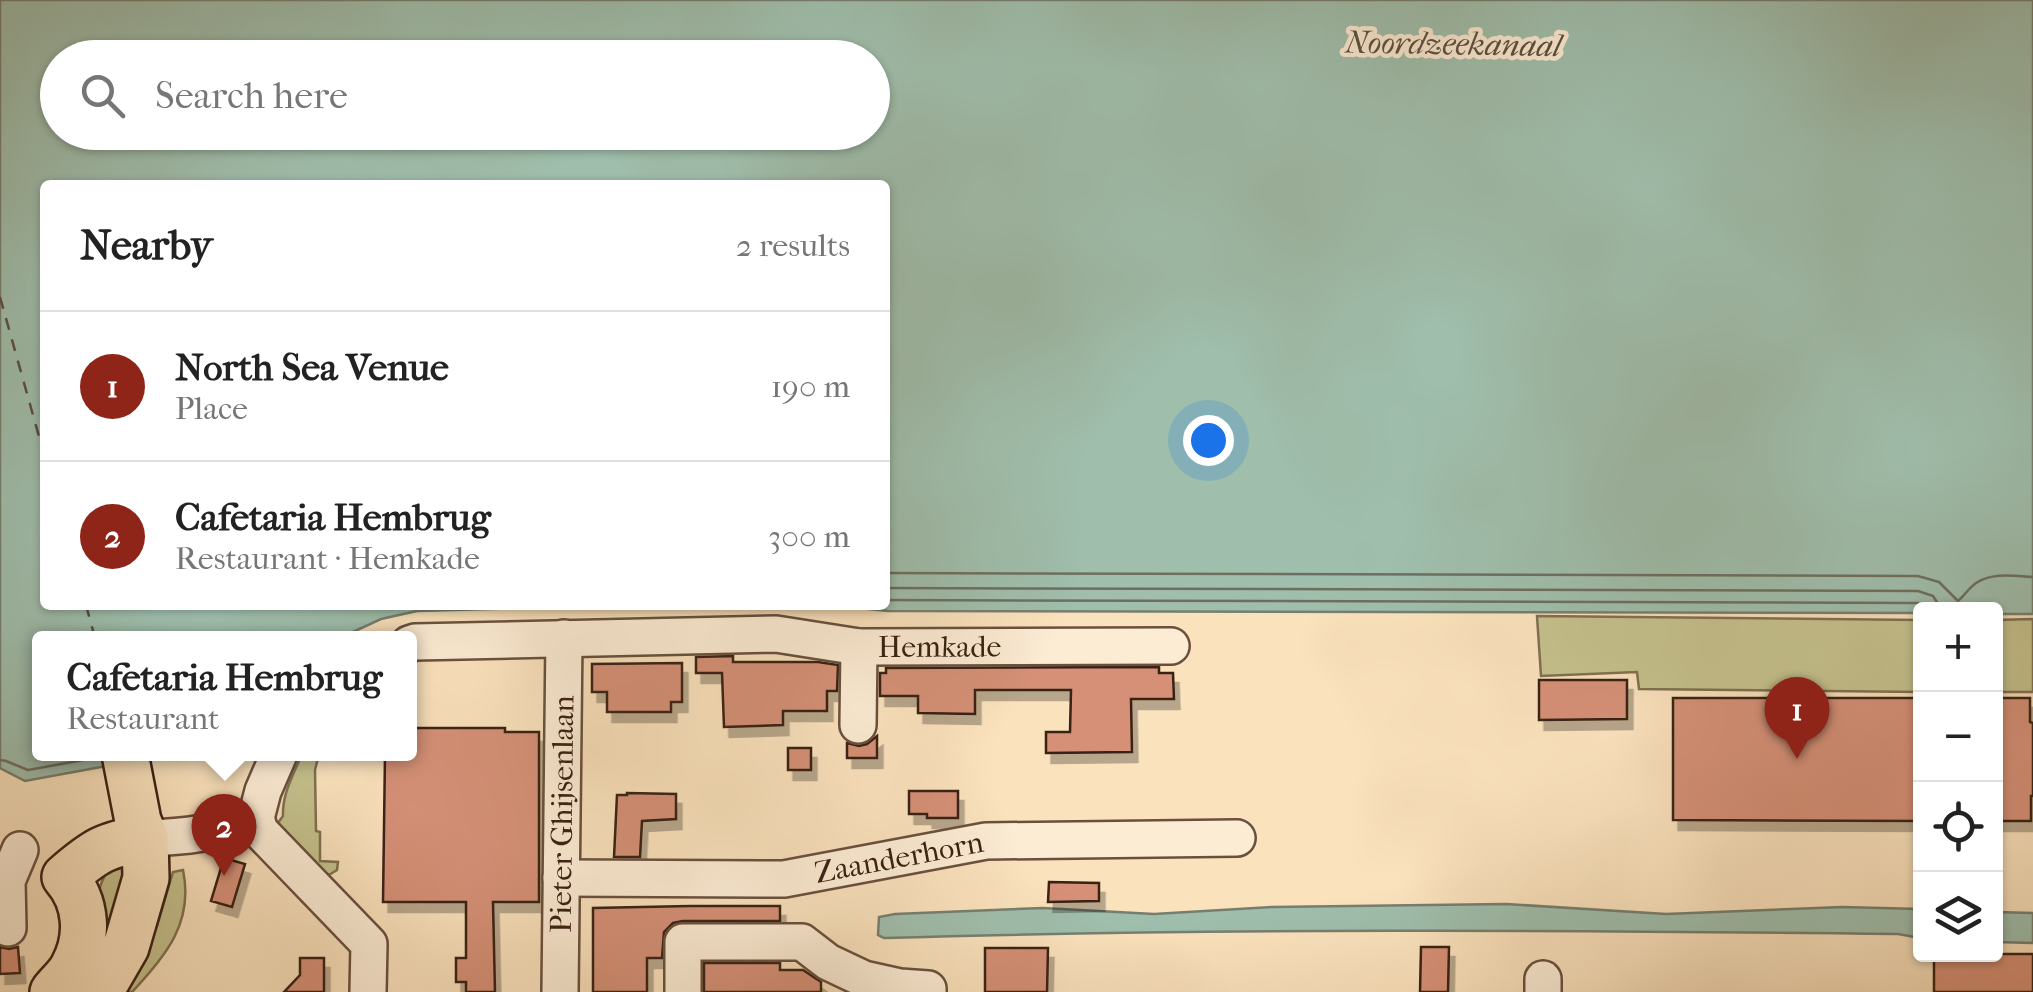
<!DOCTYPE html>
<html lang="en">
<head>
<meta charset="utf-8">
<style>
	:root { --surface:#fff; --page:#f2f2f2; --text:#222; --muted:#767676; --line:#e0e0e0; --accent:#8f2418 }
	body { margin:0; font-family:"IM FELL French Canon",serif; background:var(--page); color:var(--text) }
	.controls { position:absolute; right:30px; bottom:30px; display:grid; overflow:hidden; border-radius:10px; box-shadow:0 2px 8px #0004 }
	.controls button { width:90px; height:90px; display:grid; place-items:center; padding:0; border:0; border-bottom:2px solid var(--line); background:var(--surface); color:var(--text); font:50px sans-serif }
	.you { position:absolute; left:1208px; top:440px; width:35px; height:35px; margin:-25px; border:8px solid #fff; border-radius:50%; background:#1a73e8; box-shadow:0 0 0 15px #1a73e833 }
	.badge { display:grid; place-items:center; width:65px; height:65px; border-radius:50%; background:var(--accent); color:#fff; font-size:32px; font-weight:700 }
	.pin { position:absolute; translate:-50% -82px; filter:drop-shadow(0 2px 5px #0008) }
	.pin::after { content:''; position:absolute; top:52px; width:35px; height:30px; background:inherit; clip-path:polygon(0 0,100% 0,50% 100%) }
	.popup { position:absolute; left:32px; top:631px; width:385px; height:130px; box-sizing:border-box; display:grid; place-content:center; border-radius:10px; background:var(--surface); filter:drop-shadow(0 2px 8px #0005); font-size:32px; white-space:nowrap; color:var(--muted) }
	.popup b { font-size:38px; color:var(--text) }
	.popup::after { content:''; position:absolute; left:50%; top:100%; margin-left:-20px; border:20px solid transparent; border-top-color:var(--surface) }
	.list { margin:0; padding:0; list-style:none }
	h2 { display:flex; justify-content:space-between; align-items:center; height:130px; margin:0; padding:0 40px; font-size:42px }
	h2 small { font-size:32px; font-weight:400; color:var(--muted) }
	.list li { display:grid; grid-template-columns:65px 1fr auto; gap:30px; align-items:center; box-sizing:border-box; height:150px; padding:0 40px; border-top:2px solid var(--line) }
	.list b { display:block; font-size:38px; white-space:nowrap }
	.list p { margin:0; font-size:32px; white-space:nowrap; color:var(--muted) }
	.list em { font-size:32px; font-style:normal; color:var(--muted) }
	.icon { flex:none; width:55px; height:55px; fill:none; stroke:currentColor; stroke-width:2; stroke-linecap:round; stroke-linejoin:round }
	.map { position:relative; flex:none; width:2033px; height:992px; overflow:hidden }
	.search { position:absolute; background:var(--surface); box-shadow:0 2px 8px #0004; left:40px; top:40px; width:850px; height:110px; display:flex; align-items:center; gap:25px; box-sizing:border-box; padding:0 35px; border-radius:55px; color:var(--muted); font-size:38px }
	.panel { position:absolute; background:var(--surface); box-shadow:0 2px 8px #0004; left:40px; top:180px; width:850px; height:430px; border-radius:10px }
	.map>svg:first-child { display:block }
	.green { fill:#c5c18d; stroke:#7f7050; stroke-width:2.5 }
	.water { fill:#9fbeac; stroke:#767f6f; stroke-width:2.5; fill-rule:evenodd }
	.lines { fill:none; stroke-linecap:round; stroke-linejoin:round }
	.shore { stroke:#6c6f60; stroke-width:2.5 }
	.ferry { stroke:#584f41; stroke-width:2.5; stroke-dasharray:12 10; stroke-linecap:butt }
	.building { fill:#d59077; stroke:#392013; stroke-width:2.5; filter:url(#shadow) }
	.minor-casing { stroke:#69503e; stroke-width:40 }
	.major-casing { stroke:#392013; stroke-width:50 }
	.minor { stroke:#fcecd4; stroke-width:35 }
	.major { stroke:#fae2bd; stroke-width:45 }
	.labels { text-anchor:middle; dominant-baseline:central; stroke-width:9; stroke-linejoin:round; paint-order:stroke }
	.street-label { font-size:30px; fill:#392013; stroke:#fcecd4 }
	.water-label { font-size:32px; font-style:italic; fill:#584f41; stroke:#fcecd4 }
</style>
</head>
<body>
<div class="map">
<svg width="2033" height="992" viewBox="0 0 2033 992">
	<defs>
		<filter id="shadow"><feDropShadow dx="5.5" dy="10" stdDeviation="0" flood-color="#0004"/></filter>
	</defs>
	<rect width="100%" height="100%" fill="#fae2bd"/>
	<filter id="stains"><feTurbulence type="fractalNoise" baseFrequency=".002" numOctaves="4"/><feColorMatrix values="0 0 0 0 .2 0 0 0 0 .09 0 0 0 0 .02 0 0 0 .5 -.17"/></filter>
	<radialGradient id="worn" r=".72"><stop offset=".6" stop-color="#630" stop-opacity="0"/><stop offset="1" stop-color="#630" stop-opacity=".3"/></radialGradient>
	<path class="green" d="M 1537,616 L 1920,620 L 1920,692 L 1639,689 L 1637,672 L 1541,676 Z
		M 2033,619 L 2033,692 L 1996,692 L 1996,620 Z
		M 302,754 L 319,754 L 315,770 L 316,831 L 320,832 L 320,861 L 338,862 L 337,870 L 324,878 L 284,837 L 278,823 L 283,816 C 282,794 294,773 302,754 Z
		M 133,858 L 125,916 L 85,972 C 89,949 94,883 110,868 C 116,863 125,861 133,858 Z
		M 183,870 C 194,922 166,956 132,992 L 116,992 L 149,928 L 157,926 L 173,872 Z"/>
	<path class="water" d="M 0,0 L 2033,0 L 2033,614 L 1996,614 L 1996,610 L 1920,610 L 1920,613 L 888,611 L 830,605 L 885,605 L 885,185 L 45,185 L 45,605 L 649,605 L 417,611 L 381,619 L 340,638 L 39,638 L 39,754 L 190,754 L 128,762 L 25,781 L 0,768 ZM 58,58 L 872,58 L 872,132 L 58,132 Z
		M 1506,904 L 1666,914 L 1842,907 L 1920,909 L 1920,938 L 1898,934 C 1560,930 1222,928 884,938 L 878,935 L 879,917 L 895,914 L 1043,908 L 1154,914 L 1272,907 Z
		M 1996,912 L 2033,913 L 2033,943 L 1996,942 Z"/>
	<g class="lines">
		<path class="shore" d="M 885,573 L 1918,576 L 1939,582 L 1958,601 C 1964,596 1969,588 1976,583 C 1992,572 2015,576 2033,577
			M 885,588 L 1918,591 L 1933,596 L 1942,610
			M 885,600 L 1918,603 L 1929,610
			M 0,760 L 6,761 L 28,770 L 100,757"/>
		<path class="ferry" d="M 0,297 L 45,458
			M 86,605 L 95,638"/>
	</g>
	<path class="building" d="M 733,656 L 733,662 L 818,662 L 838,665 L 837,691 L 827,691 L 827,711 L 783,711 L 783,725 L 724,727 L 722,673 L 696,673 L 696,657 Z
		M 682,663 L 682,702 L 671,702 L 671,712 L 607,712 L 607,692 L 592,692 L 592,664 Z
		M 1159,667 L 1159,673 L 1173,673 L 1174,699 L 1131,699 L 1132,752 L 1046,753 L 1046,732 L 1070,732 L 1071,690 L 975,690 L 975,714 L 918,713 L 918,696 L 880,696 L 880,673 L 886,673 L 886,668 Z
		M 1539,680 L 1627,680 L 1627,719 L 1539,720 Z
		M 1673,698 L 1920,698 L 1920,821 L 1673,820 Z
		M 1996,698 L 2030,698 L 2030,722 L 2033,723 L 2033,796 L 2031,796 L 2031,821 L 1996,821 Z
		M 409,728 L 505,728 L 505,732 L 539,732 L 539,902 L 493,902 L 495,992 L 466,992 L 466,982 L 456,982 L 456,958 L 466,958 L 466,902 L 383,902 L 385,754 L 409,754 Z
		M 877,736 L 877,758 L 847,758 L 847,743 L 859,746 L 867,744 Z
		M 788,748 L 811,748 L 811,770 L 788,770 Z
		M 909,791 L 958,791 L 958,818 L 927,818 L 927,814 L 909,814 Z
		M 627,793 L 676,794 L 676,819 L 642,821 L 640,857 L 614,857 L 617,795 L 627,795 Z
		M 224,858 L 245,864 L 232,907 L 211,901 Z
		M 1049,882 L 1099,883 L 1099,901 L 1048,902 Z
		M 690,906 L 780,906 L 780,921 L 683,921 L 673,923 L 664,932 L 662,958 L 647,958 L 647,992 L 593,992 L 593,908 Z
		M 0,947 L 9,949 L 18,947 L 20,973 L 0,974 Z
		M 1421,947 L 1449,947 L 1448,992 L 1420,992 Z
		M 985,948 L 1048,948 L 1047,992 L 985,992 Z
		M 1934,954 L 2033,954 L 2033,992 L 1934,992 Z
		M 300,958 L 324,958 L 324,992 L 284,992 L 300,975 Z
		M 704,963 L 780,963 L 780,970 L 803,970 L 821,982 L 821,992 L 704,992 Z"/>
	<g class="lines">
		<defs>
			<g id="minor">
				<path id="s1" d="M 409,644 L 415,642 L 776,634 L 859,647 L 1171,646"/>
				<path d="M 858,725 L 859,647"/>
				<path d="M 256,818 L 260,831 L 369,944 L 368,992"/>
				<path d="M 256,818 L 263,791 L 279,754"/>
				<path d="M 145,838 C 188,837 215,833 256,818"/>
				<path id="s2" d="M 561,878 L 784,879 L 986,841 L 1237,838"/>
				<path d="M 8,928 L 7,881 L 20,850"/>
				<path id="s3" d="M 560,992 L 564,638"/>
				<path d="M 683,992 L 683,942 L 802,942 L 828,962 L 864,979 L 900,987 L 928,989 L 928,992"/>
				<path d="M 1543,992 L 1543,979"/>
			</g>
			<path id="major" d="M 53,992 C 59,984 69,976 73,967 C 89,938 87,902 65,877 C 96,850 105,845 145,838
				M 100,992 L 126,947 L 146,878 L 145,838 L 138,821 L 125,754"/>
		</defs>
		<use href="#minor" class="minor-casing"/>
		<use href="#major" class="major-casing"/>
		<use href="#minor" class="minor"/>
		<use href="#major" class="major"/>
	</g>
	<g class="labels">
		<g class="street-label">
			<text stroke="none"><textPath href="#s1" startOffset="532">Hemkade</textPath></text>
			<text stroke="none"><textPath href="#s3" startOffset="178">Pieter Ghijsenlaan</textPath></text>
			<text stroke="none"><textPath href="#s2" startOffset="340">Zaanderhorn</textPath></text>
		</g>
		<g class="water-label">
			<text transform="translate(1453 44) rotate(1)">Noordzeekanaal</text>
		</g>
	</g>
	<rect width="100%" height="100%" filter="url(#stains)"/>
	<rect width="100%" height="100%" fill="url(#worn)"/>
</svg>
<div class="controls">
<button>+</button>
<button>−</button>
<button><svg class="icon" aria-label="locate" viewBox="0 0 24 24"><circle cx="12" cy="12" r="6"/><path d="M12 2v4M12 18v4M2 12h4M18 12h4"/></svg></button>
<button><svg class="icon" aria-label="layers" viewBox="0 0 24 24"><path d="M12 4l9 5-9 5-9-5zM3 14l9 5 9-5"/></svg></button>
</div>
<div class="you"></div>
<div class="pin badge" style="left:1797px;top:759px">1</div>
<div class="pin badge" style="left:224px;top:876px">2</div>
<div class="popup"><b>Cafetaria Hembrug</b>Restaurant</div>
<div class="search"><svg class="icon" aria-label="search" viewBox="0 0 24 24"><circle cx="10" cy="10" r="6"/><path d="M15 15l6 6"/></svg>Search here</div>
<section class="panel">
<h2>Nearby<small>2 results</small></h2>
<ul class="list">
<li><span class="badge">1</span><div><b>North Sea Venue</b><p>Place</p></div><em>190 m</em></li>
<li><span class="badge">2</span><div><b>Cafetaria Hembrug</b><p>Restaurant · Hemkade</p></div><em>300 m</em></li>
</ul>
</section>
</div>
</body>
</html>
